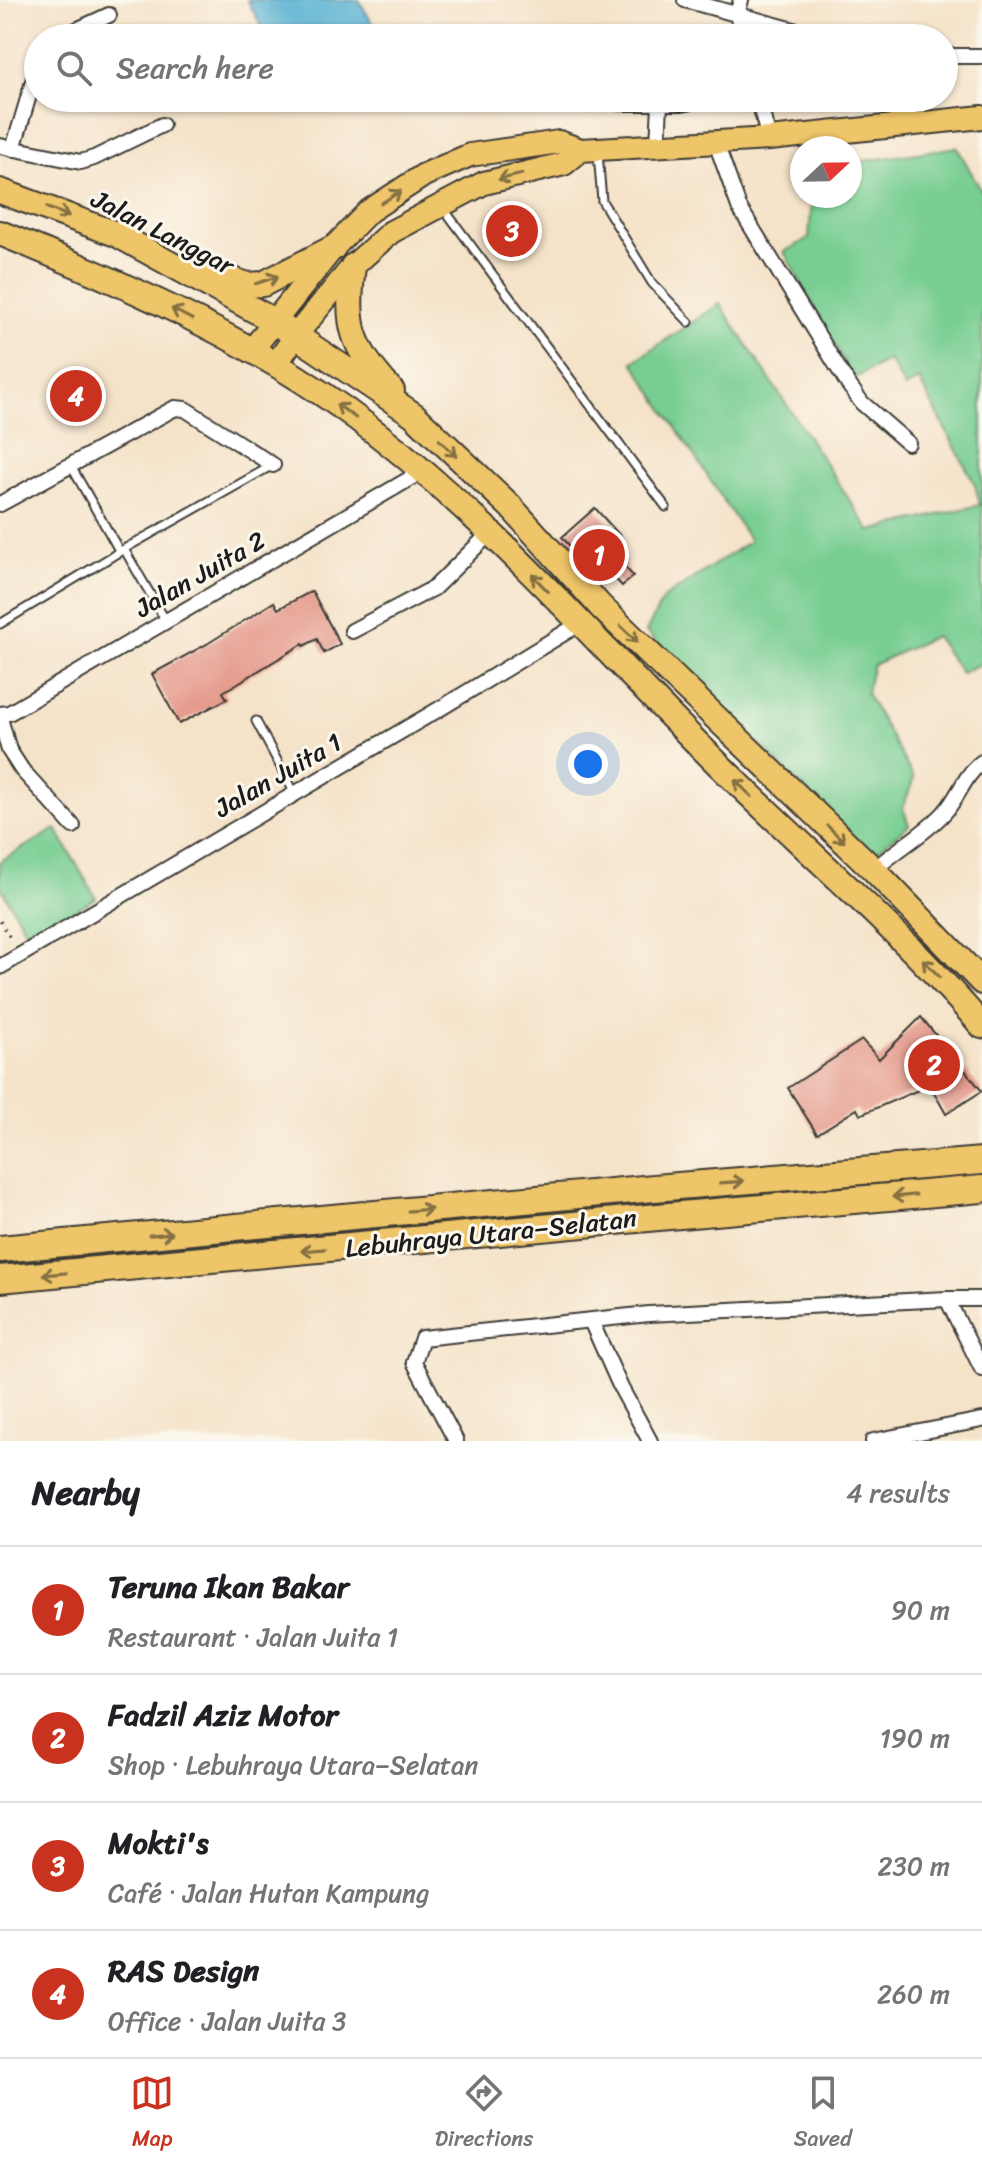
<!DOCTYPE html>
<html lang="en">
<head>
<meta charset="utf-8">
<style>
	:root { --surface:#fff; --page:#f2f2f2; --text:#202124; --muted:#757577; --line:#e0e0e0; --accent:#c8321e }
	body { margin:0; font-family:Sriracha,sans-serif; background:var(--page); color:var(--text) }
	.compass { position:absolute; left:790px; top:136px; width:72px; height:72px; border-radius:50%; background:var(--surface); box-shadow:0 2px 6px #0004; rotate:68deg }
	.you { position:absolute; left:588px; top:764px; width:28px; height:28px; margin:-20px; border:6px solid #fff; border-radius:50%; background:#1a73e8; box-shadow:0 0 0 12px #1a73e833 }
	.badge { display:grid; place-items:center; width:52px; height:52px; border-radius:50%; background:var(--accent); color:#fff; font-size:26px; font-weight:700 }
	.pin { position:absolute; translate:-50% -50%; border:4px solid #fff; box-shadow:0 2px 8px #0006 }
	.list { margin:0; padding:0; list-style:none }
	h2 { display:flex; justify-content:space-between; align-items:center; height:104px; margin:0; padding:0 32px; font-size:34px }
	h2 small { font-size:26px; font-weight:400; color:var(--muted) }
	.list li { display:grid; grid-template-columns:52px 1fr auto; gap:24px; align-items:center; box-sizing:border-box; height:128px; padding:0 32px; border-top:2px solid var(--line) }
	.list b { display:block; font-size:30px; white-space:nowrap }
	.list p { margin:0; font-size:26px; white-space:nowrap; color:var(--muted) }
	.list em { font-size:26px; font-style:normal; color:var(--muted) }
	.icon { flex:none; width:44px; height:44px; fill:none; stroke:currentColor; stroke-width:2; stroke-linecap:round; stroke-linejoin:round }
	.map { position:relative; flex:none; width:982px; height:1441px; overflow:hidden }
	.search { position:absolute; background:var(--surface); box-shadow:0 2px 6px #0004; left:24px; right:24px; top:24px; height:88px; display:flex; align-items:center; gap:20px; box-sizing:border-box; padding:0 28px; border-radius:44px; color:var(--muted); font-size:30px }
	.sheet { height:616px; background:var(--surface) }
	nav { display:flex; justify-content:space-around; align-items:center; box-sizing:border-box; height:112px; border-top:2px solid var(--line); background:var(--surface); font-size:22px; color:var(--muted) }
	nav a { display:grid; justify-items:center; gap:4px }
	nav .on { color:var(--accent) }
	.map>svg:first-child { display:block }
	.green { fill:#78ce92; stroke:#4a7557; stroke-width:2 }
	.water { fill:#54b0d2; stroke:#386677; stroke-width:2 }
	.building { fill:#e59b8e }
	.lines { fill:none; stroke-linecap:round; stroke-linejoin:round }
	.service-casing { stroke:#3d3a36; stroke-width:11 }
	.minor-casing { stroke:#3d3a36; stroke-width:18 }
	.primary-casing { stroke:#3d3a36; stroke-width:26 }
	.trunk-casing { stroke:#3d3a36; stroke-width:28 }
	.motorway-casing { stroke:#3d3a36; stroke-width:30 }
	.path { stroke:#3d3a36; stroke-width:3; stroke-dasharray:2 6; stroke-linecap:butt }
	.service { stroke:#fff; stroke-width:7 }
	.minor { stroke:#fff; stroke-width:14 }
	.primary { stroke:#eec569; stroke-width:22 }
	.trunk { stroke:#eec569; stroke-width:24 }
	.motorway { stroke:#eec569; stroke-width:26 }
	.oneway { stroke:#857042 }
	.labels { text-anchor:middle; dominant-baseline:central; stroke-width:6; stroke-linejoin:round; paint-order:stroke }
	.street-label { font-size:26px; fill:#1c1c1c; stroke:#fbf7ec }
</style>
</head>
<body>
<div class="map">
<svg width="982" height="1441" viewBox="0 0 982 1441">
	<rect width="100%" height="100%" fill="#fbf7ec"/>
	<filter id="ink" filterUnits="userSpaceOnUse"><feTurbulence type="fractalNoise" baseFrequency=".0125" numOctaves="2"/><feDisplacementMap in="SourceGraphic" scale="16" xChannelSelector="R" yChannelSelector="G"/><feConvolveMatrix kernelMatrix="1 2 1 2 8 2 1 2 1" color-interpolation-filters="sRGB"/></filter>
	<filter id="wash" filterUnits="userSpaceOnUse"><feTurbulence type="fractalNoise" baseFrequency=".006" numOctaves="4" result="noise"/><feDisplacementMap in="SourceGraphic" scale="32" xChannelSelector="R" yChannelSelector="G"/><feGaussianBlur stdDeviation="1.8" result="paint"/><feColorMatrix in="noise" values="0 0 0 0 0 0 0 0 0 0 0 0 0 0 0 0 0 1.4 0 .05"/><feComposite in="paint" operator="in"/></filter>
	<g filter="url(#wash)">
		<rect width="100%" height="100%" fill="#f5e3c9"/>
		<path class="green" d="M 957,147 L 982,192 L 982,663 L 961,673 L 935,636 L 873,665 L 866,693 L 914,778 L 903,808 L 909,825 L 872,855 L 646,632 L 663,599 L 750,541 L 633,362 L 720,304 L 870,531 L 980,505 L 975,484 L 919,380 L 905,388 L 889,360 L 853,379 L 784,252 L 809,238 L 812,196 L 850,196 L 850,163 Z
			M 56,829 L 96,898 L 29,937 L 0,886 L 0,861 Z"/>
		<path class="water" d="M 247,0 L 359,0 L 381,38 L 268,38 Z"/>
		<g id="blocks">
			<path class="building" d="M 595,508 L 622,538 L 613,546 L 627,563 L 624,566 L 633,576 L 622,586 L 613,576 L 603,584 L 562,537 Z
				M 312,591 L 340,644 L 324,653 L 317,639 L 304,646 L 303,644 L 223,692 L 227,699 L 179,724 L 152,674 L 207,644 L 274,602 L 278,609 Z
				M 921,1017 L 982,1091 L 946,1114 L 930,1085 L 860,1115 L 857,1109 L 817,1134 L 788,1088 L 862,1040 L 879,1059 Z"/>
		</g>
	</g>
	<g filter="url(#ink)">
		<use href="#blocks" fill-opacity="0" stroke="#3d3a36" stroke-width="2"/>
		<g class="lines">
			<defs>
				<path id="service" d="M 598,153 L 602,201 L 652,283 L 689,322
					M 444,209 L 666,507
					M 71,466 L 120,552
					M 124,549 L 166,621
					M 0,624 L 124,549 L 273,465
					M 256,721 L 294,792"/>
				<path id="minor" d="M 685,0 L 823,38
					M 741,0 L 737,14 L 743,38
					M 59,38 L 109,15
					M 944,56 L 982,56
					M 758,98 L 769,139
					M 619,103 L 688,103
					M 716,143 L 739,207 L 848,384 L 862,403 L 908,443
					M 658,145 L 660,103
					M 0,146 L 81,162 L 94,158 L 162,125
					M 13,149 L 38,65
					M 0,504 L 175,408 L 185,409 L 273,465
					M 352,631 L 434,588 L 491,532
					M 0,714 L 9,713 L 423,471
					M 0,718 L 9,750 L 22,770 L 73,826
					M 874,870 C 895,850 925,834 944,813 C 959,797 964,775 982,762
					M 0,967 L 446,705 L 579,624
					M 947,1299 L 982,1369
					M 591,1321 L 621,1388 L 650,1441
					M 456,1441 L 414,1362 L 422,1338 L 649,1314 L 947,1299 L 982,1299
					M 873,1441 L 982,1420"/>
				<path id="primary" d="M 251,351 L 333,248 L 369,211 L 424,175 L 470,155 L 559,142 L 581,150 L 769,139 L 982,117
					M 276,364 L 296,335 L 353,266 L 391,232 L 484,183 L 564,164 L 581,150"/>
				<path id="trunk" d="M 0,191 L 116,234 L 274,321 L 414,415 L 510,506 L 601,607 L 874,870 L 982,982
					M 0,233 C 120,282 242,335 347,411 C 484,511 594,641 714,760 C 803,849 901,930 982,1026
					M 353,266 C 346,326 350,345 392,391
					M 211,272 L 247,285 L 263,284 L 333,248"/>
				<path id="motorway" d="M 0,1249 L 654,1188 L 982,1161
					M 0,1279 L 669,1216 L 982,1189"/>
			</defs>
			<use href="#service" class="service-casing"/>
			<use href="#minor" class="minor-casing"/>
			<use href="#primary" class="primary-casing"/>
			<use href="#trunk" class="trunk-casing"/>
			<use href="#motorway" class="motorway-casing"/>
			<path class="path" d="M 0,921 L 12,941"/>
			<use href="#service" class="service"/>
			<use href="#minor" class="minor"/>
			<use href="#primary" class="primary"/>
			<use href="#trunk" class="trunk"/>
			<use href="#motorway" class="motorway"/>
		</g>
		<defs><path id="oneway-shaft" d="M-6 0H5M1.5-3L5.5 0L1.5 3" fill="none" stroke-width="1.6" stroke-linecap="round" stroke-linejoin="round" transform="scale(2)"/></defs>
		<g class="oneway">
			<use href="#oneway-shaft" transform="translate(510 177) rotate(167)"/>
			<use href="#oneway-shaft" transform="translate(391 197) rotate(-33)"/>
			<use href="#oneway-shaft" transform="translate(58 212) rotate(21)"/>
			<use href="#oneway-shaft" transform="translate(267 280) rotate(-18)"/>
			<use href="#oneway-shaft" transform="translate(182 314) rotate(-152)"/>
			<use href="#oneway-shaft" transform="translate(346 411) rotate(-144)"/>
			<use href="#oneway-shaft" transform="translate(448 448) rotate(43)"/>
			<use href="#oneway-shaft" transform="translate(540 583) rotate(-134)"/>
			<use href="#oneway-shaft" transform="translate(629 634) rotate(44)"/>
			<use href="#oneway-shaft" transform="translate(743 788) rotate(-136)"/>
			<use href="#oneway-shaft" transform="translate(836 834) rotate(44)"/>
			<use href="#oneway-shaft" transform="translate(931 968) rotate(-134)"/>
			<use href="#oneway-shaft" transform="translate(732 1182) rotate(-4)"/>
			<use href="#oneway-shaft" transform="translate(904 1196) rotate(175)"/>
			<use href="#oneway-shaft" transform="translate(420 1210) rotate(-5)"/>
			<use href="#oneway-shaft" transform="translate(161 1234) rotate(-5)"/>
			<use href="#oneway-shaft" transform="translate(313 1250) rotate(175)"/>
			<use href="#oneway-shaft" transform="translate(54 1274) rotate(175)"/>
		</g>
	</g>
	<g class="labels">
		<g class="street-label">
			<text transform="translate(163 232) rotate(27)">Jalan Langgar</text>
			<text transform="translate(200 574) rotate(-30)">Jalan Juita 2</text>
			<text transform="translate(278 775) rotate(-30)">Jalan Juita 1</text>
			<text transform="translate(491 1233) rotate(-6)">Lebuhraya Utara–Selatan</text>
		</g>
	</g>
</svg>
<svg class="compass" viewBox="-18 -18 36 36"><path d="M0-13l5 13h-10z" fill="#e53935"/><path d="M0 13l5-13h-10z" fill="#757577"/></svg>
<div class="you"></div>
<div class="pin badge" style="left:599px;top:555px">1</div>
<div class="pin badge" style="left:934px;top:1065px">2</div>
<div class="pin badge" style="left:512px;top:231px">3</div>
<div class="pin badge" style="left:76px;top:396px">4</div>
<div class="search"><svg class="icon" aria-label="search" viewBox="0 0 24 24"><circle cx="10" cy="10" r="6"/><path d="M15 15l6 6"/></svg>Search here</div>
</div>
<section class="sheet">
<h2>Nearby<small>4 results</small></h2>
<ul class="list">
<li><span class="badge">1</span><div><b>Teruna Ikan Bakar</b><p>Restaurant · Jalan Juita 1</p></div><em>90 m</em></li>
<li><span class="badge">2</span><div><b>Fadzil Aziz Motor</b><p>Shop · Lebuhraya Utara–Selatan</p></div><em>190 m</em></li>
<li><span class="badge">3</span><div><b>Mokti's</b><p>Café · Jalan Hutan Kampung</p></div><em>230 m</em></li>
<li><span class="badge">4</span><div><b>RAS Design</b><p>Office · Jalan Juita 3</p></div><em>260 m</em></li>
</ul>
</section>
<nav>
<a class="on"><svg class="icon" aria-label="map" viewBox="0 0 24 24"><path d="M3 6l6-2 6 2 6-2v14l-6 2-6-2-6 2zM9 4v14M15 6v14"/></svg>Map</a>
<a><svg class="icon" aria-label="directions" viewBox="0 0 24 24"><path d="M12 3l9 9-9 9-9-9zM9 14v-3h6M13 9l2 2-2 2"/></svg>Directions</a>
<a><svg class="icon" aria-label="saved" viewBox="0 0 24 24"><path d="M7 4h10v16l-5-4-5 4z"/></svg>Saved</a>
</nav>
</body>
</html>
